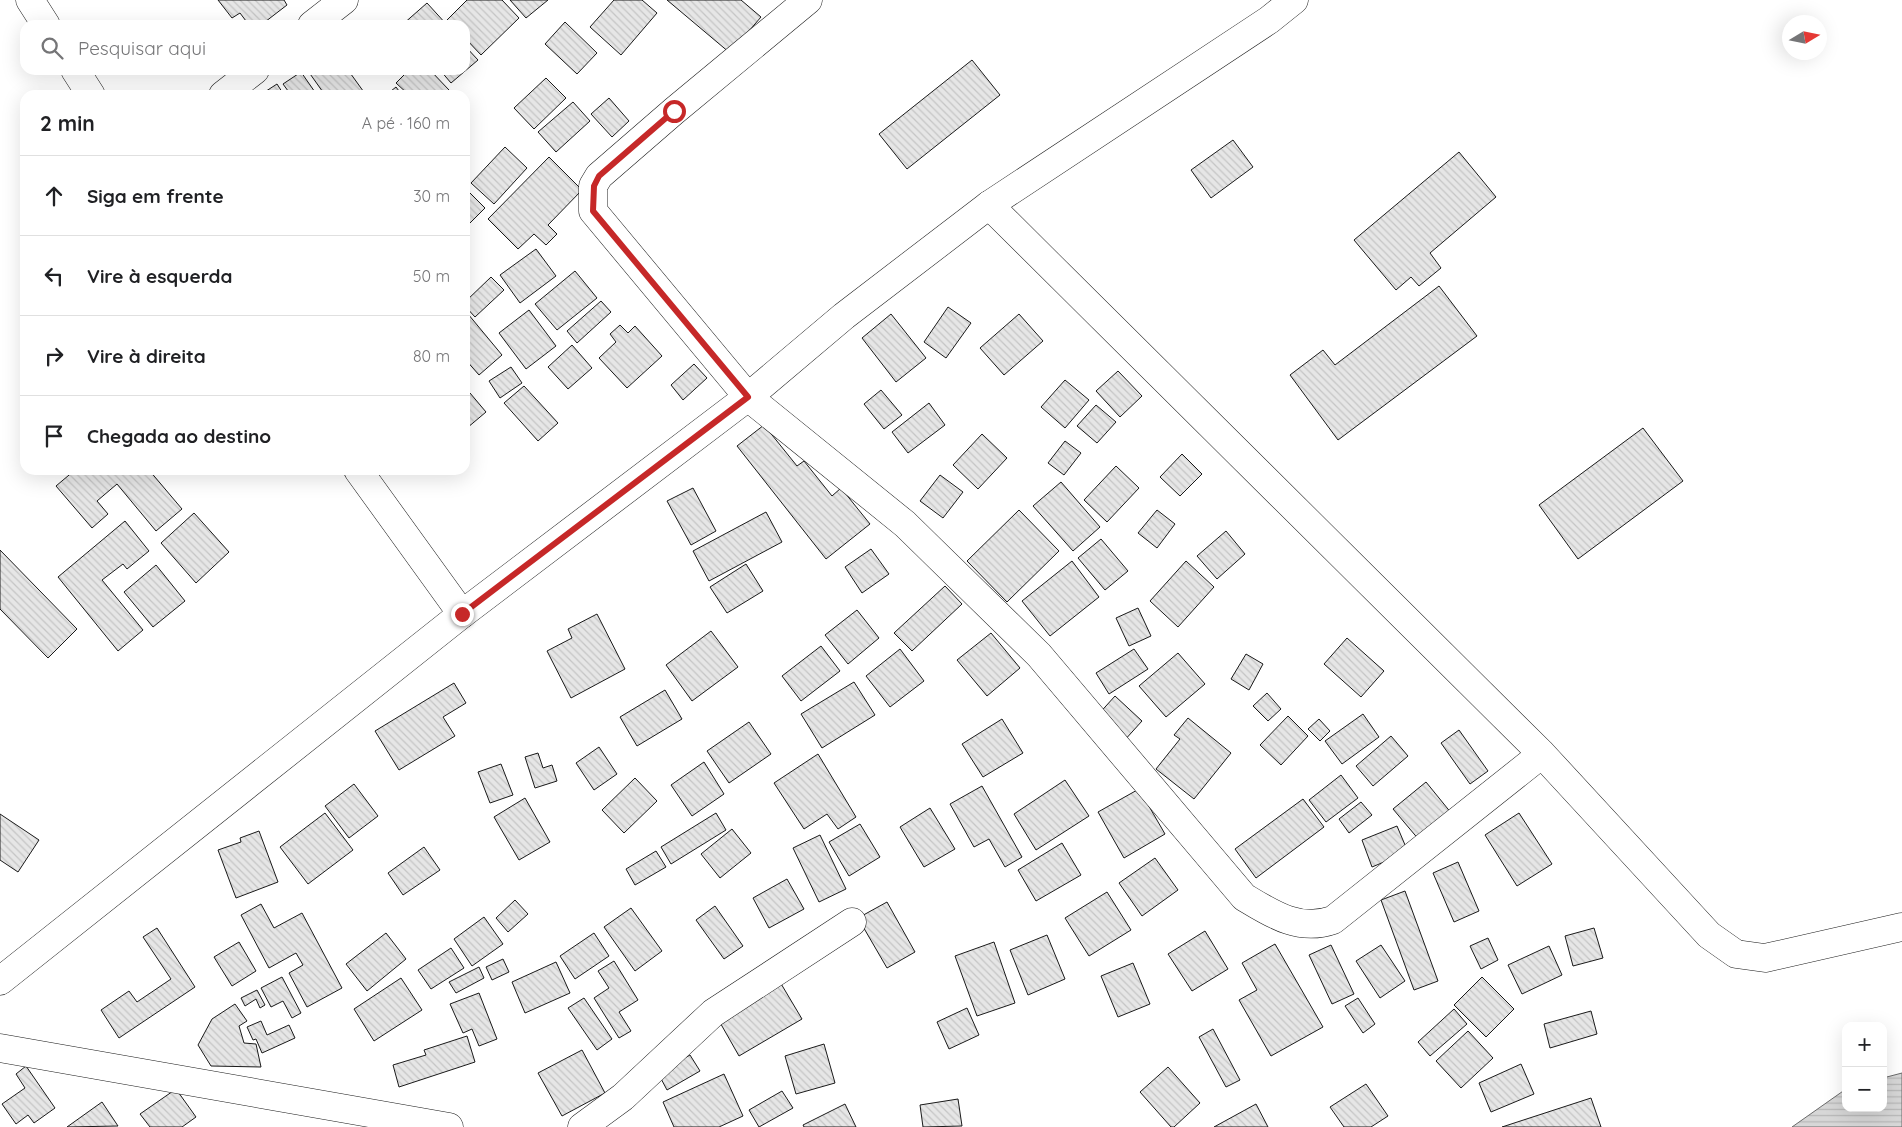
<!DOCTYPE html>
<html lang="pt">
<head>
<meta charset="utf-8">
<style>
	:root { --surface:#fff; --page:#f6f6f6; --text:#202124; --muted:#757577; --line:#e0e0e0 }
	body { margin:0; font-family:Quicksand,sans-serif; background:var(--page); color:var(--text) }
	.controls { position:absolute; right:15px; bottom:15px; display:grid; overflow:hidden; border-radius:10px; box-shadow:0 5px 20px #0002 }
	.controls button { width:45px; height:45px; display:grid; place-items:center; padding:0; border:0; border-bottom:1px solid var(--line); background:var(--surface); color:var(--text); font:25px sans-serif }
	.compass { position:absolute; left:1782px; top:15px; width:45px; height:45px; border-radius:50%; background:var(--surface); box-shadow:0 5px 20px #0002; rotate:80deg }
	.stop { position:absolute; width:15px; height:15px; margin:-11px; border:4px solid #c62828; border-radius:50%; background:#fff }
	.stop.end { background:#c62828; border-color:#fff; box-shadow:0 1px 5px #0008 }
	.list { margin:0; padding:0; list-style:none }
	h2 { display:flex; justify-content:space-between; align-items:center; height:65px; margin:0; padding:0 20px; font-size:21px }
	h2 small { font-size:16px; font-weight:400; color:var(--muted) }
	.list li { display:grid; grid-template-columns:32px 1fr auto; gap:15px; align-items:center; box-sizing:border-box; height:80px; padding:0 20px; border-top:1px solid var(--line) }
	.list b { display:block; font-size:19px; white-space:nowrap }
	.list em { font-size:16px; font-style:normal; color:var(--muted) }
	.icon { flex:none; width:28px; height:28px; fill:none; stroke:currentColor; stroke-width:2; stroke-linecap:round; stroke-linejoin:round }
	.map { position:relative; flex:none; width:1902px; height:1127px; overflow:hidden }
	.search { position:absolute; background:var(--surface); box-shadow:0 5px 20px #0002; left:20px; top:20px; width:450px; height:55px; display:flex; align-items:center; gap:12px; box-sizing:border-box; padding:0 18px; border-radius:15px; color:var(--muted); font-size:19px }
	.panel { position:absolute; background:var(--surface); box-shadow:0 5px 20px #0002; left:20px; top:90px; width:450px; height:385px; border-radius:15px }
	.map>svg:first-child { display:block }
	.water { fill:url(#water-rules); stroke:#6a6a6a }
	.building { fill:url(#building-back-hatch); stroke:#1a1a1a }
	.lines { fill:none; stroke-linecap:round; stroke-linejoin:round }
	.minor-casing { stroke:#1a1a1a; stroke-width:29 }
	.secondary-casing { stroke:#1a1a1a; stroke-width:29 }
	.minor { stroke:#fff; stroke-width:28 }
	.secondary { stroke:#fff; stroke-width:28 }
	.route { stroke:#c62828; stroke-width:6 }
</style>
</head>
<body>
<div class="map">
<svg width="1902" height="1127" viewBox="0 0 1902 1127">
	<defs>
		<pattern id="water-rules" width="6" height="5" patternUnits="userSpaceOnUse" patternTransform="scale(1.25)"><rect width="6" height="5" fill="#d7d7d7"/><path d="M0 2.5h6" fill="none" stroke="#b8b8b8"/></pattern>
		<pattern id="building-back-hatch" width="6" height="6" patternUnits="userSpaceOnUse" patternTransform="scale(1.25)"><rect width="6" height="6" fill="#e6e6e6"/><path d="M-1 5l2 2M0 0l6 6M5-1l2 2" fill="none" stroke="#c5c5c5"/></pattern>
	</defs>
	<rect width="100%" height="100%" fill="#fff"/>
	<path class="water" d="M 1902,1073 L 1902,1127 L 1792,1127 L 1846,1089 L 1846,1108 L 1883,1108 L 1883,1078 Z"/>
	<path class="building" d="M 218,0 L 284,0 L 287,5 L 261,25 L 249,25 L 240,13 L 232,18 Z
		M 467,0 L 502,0 L 519,18 L 481,55 L 465,38 L 465,25 L 452,25 L 447,20 Z
		M 510,0 L 548,0 L 526,18 Z
		M 614,0 L 642,0 L 657,13 L 621,55 L 590,27 Z
		M 667,0 L 741,0 L 761,17 L 730,53 Z
		M 427,3 L 447,25 L 402,25 Z
		M 565,22 L 597,53 L 577,74 L 545,44 Z
		M 465,46 L 478,60 L 451,83 L 440,70 L 465,70 Z
		M 972,60 L 1000,95 L 907,169 L 879,134 Z
		M 309,70 L 348,70 L 366,95 L 325,95 L 308,71 Z
		M 409,70 L 430,70 L 449,90 L 444,95 L 409,95 L 396,83 Z
		M 301,72 L 317,95 L 291,95 L 283,84 Z
		M 546,78 L 566,98 L 534,129 L 514,108 Z
		M 277,84 L 284,95 L 260,95 Z
		M 396,87 L 402,95 L 386,95 Z
		M 609,98 L 629,121 L 612,137 L 591,114 Z
		M 573,102 L 590,121 L 556,152 L 538,132 Z
		M 1233,140 L 1253,167 L 1211,198 L 1191,170 Z
		M 505,147 L 527,168 L 494,204 L 471,183 Z
		M 1459,152 L 1496,197 L 1430,253 L 1441,268 L 1419,286 L 1411,277 L 1396,290 L 1354,240 Z
		M 549,157 L 582,190 L 548,225 L 557,234 L 546,245 L 534,234 L 518,249 L 488,219 Z
		M 467,190 L 485,208 L 465,228 L 465,192 Z
		M 536,249 L 556,276 L 520,303 L 500,275 Z
		M 575,271 L 597,298 L 557,330 L 535,304 Z
		M 491,277 L 504,290 L 475,317 L 465,306 L 465,302 Z
		M 1439,286 L 1477,336 L 1338,440 L 1290,375 L 1323,350 L 1335,365 Z
		M 601,301 L 611,312 L 577,343 L 567,331 Z
		M 948,307 L 971,323 L 946,358 L 924,342 Z
		M 529,310 L 556,346 L 526,369 L 499,333 Z
		M 468,314 L 502,355 L 479,375 L 465,359 L 465,317 Z
		M 891,314 L 926,358 L 896,382 L 862,338 Z
		M 1019,314 L 1043,341 L 1004,375 L 980,348 Z
		M 620,325 L 628,333 L 635,326 L 662,356 L 627,388 L 599,358 L 616,342 L 610,334 Z
		M 572,345 L 592,368 L 568,389 L 548,367 Z
		M 694,364 L 707,378 L 683,400 L 671,385 Z
		M 511,367 L 522,383 L 500,398 L 489,381 Z
		M 1118,371 L 1142,396 L 1120,417 L 1096,391 Z
		M 1065,380 L 1089,400 L 1065,428 L 1041,407 Z
		M 524,386 L 558,423 L 538,441 L 504,403 Z
		M 881,390 L 902,415 L 884,429 L 864,404 Z
		M 470,393 L 486,412 L 467,428 L 465,426 L 465,398 Z
		M 929,403 L 945,425 L 908,453 L 892,432 Z
		M 1096,405 L 1116,422 L 1097,443 L 1077,426 Z
		M 764,425 L 797,466 L 804,461 L 832,496 L 841,488 L 870,524 L 826,559 L 737,446 Z
		M 1643,428 L 1683,481 L 1578,559 L 1539,505 Z
		M 982,434 L 1007,458 L 978,489 L 953,465 Z
		M 1065,441 L 1081,453 L 1064,475 L 1048,463 Z
		M 1182,454 L 1202,474 L 1180,496 L 1160,477 Z
		M 1116,466 L 1139,488 L 1107,522 L 1084,500 Z
		M 75,470 L 149,470 L 182,509 L 156,531 L 117,484 L 97,501 L 108,514 L 92,528 L 56,486 Z
		M 940,475 L 963,492 L 943,518 L 920,501 Z
		M 1061,482 L 1100,527 L 1073,551 L 1033,506 Z
		M 693,488 L 716,531 L 691,545 L 667,501 Z
		M 1019,510 L 1059,551 L 1007,602 L 967,561 Z
		M 1157,510 L 1175,524 L 1157,548 L 1138,533 Z
		M 766,512 L 782,542 L 709,581 L 693,551 Z
		M 194,513 L 229,552 L 196,583 L 161,543 Z
		M 125,521 L 149,551 L 127,569 L 123,564 L 102,580 L 143,630 L 118,651 L 58,577 Z
		M 1226,531 L 1245,554 L 1217,579 L 1197,556 Z
		M 1101,539 L 1128,571 L 1105,590 L 1078,558 Z
		M 871,549 L 889,574 L 862,593 L 845,567 Z
		M 0,550 L 77,629 L 48,658 L 0,609 Z
		M 1072,561 L 1099,597 L 1050,636 L 1022,601 Z
		M 1186,561 L 1214,587 L 1178,627 L 1150,601 Z
		M 746,564 L 763,591 L 727,613 L 710,587 Z
		M 156,565 L 185,601 L 153,627 L 124,592 Z
		M 945,586 L 962,604 L 912,651 L 894,633 Z
		M 1138,608 L 1151,636 L 1129,646 L 1116,618 Z
		M 857,610 L 879,638 L 848,664 L 825,635 Z
		M 597,614 L 625,669 L 571,698 L 547,651 L 572,638 L 568,629 Z
		M 711,631 L 738,667 L 692,701 L 666,665 Z
		M 991,633 L 1020,668 L 987,696 L 957,660 Z
		M 1347,638 L 1384,671 L 1361,697 L 1324,664 Z
		M 821,646 L 840,671 L 801,701 L 782,676 Z
		M 900,649 L 924,681 L 890,707 L 866,676 Z
		M 1134,649 L 1148,669 L 1109,694 L 1096,673 Z
		M 1178,653 L 1205,684 L 1166,717 L 1139,686 Z
		M 1246,654 L 1263,664 L 1249,690 L 1231,679 Z
		M 854,682 L 875,715 L 822,748 L 801,714 Z
		M 454,683 L 466,703 L 443,717 L 455,736 L 399,770 L 375,731 Z
		M 665,690 L 682,719 L 637,746 L 620,717 Z
		M 1267,693 L 1281,709 L 1268,721 L 1253,706 Z
		M 1115,696 L 1142,721 L 1123,742 L 1096,717 Z
		M 1363,714 L 1379,737 L 1342,764 L 1325,741 Z
		M 1288,716 L 1308,736 L 1281,765 L 1260,745 Z
		M 1188,718 L 1231,753 L 1194,799 L 1156,769 L 1180,739 L 1174,735 Z
		M 1002,719 L 1023,753 L 983,777 L 962,744 Z
		M 1319,719 L 1330,731 L 1320,741 L 1308,729 Z
		M 749,722 L 771,754 L 729,783 L 707,751 Z
		M 1459,730 L 1488,771 L 1470,784 L 1441,743 Z
		M 1391,736 L 1408,756 L 1373,786 L 1356,766 Z
		M 599,747 L 617,774 L 594,790 L 576,763 Z
		M 538,753 L 543,768 L 552,765 L 557,781 L 535,788 L 525,757 Z
		M 818,754 L 856,817 L 838,829 L 827,814 L 804,829 L 774,783 Z
		M 704,762 L 724,794 L 692,816 L 671,785 Z
		M 501,764 L 513,795 L 490,803 L 478,772 Z
		M 1341,775 L 1358,798 L 1326,822 L 1309,800 Z
		M 635,778 L 657,801 L 624,833 L 602,810 Z
		M 1065,780 L 1089,816 L 1036,850 L 1014,814 Z
		M 1426,782 L 1452,814 L 1420,841 L 1393,809 Z
		M 354,784 L 378,816 L 349,838 L 325,806 Z
		M 982,786 L 1022,857 L 1005,867 L 989,839 L 974,847 L 950,804 Z
		M 1139,789 L 1165,834 L 1124,858 L 1098,812 Z
		M 525,798 L 550,842 L 519,860 L 494,817 Z
		M 1303,799 L 1324,827 L 1256,878 L 1235,849 Z
		M 1361,802 L 1372,815 L 1349,833 L 1339,819 Z
		M 930,808 L 955,849 L 924,867 L 900,827 Z
		M 325,813 L 353,850 L 308,884 L 280,847 Z
		M 716,813 L 726,830 L 671,864 L 661,847 Z
		M 1519,813 L 1552,864 L 1517,886 L 1485,835 Z
		M 0,814 L 39,840 L 18,872 L 0,860 Z
		M 860,824 L 880,857 L 849,876 L 829,842 Z
		M 1397,826 L 1408,852 L 1372,867 L 1362,840 Z
		M 732,829 L 751,853 L 720,878 L 701,854 Z
		M 259,831 L 278,882 L 236,898 L 218,850 L 241,842 L 240,838 Z
		M 820,835 L 846,889 L 819,902 L 793,848 Z
		M 1062,843 L 1081,875 L 1036,901 L 1018,870 Z
		M 424,847 L 440,870 L 403,895 L 388,873 Z
		M 656,851 L 666,867 L 635,885 L 626,869 Z
		M 1155,858 L 1178,890 L 1142,916 L 1119,883 Z
		M 1458,862 L 1479,911 L 1454,922 L 1433,873 Z
		M 787,879 L 804,909 L 769,928 L 753,898 Z
		M 1405,891 L 1438,981 L 1414,990 L 1381,900 Z
		M 1107,892 L 1131,930 L 1089,956 L 1065,918 Z
		M 515,900 L 528,914 L 508,932 L 496,918 Z
		M 887,902 L 915,952 L 887,968 L 858,918 Z
		M 261,904 L 274,928 L 302,913 L 342,988 L 307,1007 L 289,973 L 303,965 L 296,953 L 269,968 L 241,915 Z
		M 715,906 L 743,946 L 724,959 L 696,920 Z
		M 631,908 L 662,951 L 635,971 L 604,927 Z
		M 484,917 L 503,944 L 472,966 L 454,939 Z
		M 157,928 L 195,987 L 119,1038 L 101,1010 L 129,991 L 137,1002 L 171,979 L 143,937 Z
		M 1594,928 L 1603,958 L 1573,966 L 1565,936 Z
		M 1205,931 L 1228,969 L 1192,991 L 1168,954 Z
		M 386,933 L 406,959 L 367,991 L 346,964 Z
		M 594,933 L 609,956 L 575,979 L 560,956 Z
		M 1047,935 L 1065,979 L 1028,995 L 1010,950 Z
		M 1488,938 L 1498,960 L 1481,969 L 1470,946 Z
		M 239,942 L 256,971 L 232,986 L 214,957 Z
		M 994,942 L 1015,1003 L 977,1016 L 955,956 Z
		M 1275,944 L 1323,1027 L 1271,1056 L 1239,1000 L 1257,990 L 1242,963 Z
		M 1331,945 L 1354,994 L 1332,1004 L 1309,955 Z
		M 1381,945 L 1405,981 L 1380,998 L 1356,961 Z
		M 1549,946 L 1562,975 L 1522,994 L 1508,965 Z
		M 451,948 L 464,968 L 431,989 L 418,970 Z
		M 503,959 L 509,972 L 492,980 L 486,967 Z
		M 614,961 L 638,1000 L 619,1012 L 631,1031 L 619,1038 L 594,998 L 609,988 L 598,971 Z
		M 556,962 L 570,993 L 525,1013 L 512,982 Z
		M 1133,963 L 1150,1004 L 1118,1017 L 1101,976 Z
		M 479,967 L 484,978 L 456,993 L 449,982 Z
		M 282,977 L 301,1013 L 292,1018 L 283,1001 L 271,1007 L 261,988 Z
		M 1482,977 L 1514,1009 L 1486,1037 L 1454,1005 Z
		M 401,978 L 422,1010 L 374,1041 L 354,1009 Z
		M 780,982 L 802,1019 L 739,1056 L 718,1019 Z
		M 257,990 L 265,1005 L 260,1008 L 256,999 L 245,1006 L 241,998 Z
		M 479,993 L 497,1039 L 479,1046 L 472,1029 L 463,1033 L 450,1004 Z
		M 584,998 L 612,1039 L 597,1050 L 568,1008 Z
		M 1358,998 L 1375,1024 L 1363,1033 L 1345,1006 Z
		M 235,1004 L 247,1021 L 239,1026 L 244,1043 L 256,1044 L 261,1067 L 211,1066 L 198,1045 L 212,1019 Z
		M 967,1008 L 979,1035 L 949,1049 L 937,1022 Z
		M 1454,1009 L 1467,1024 L 1430,1056 L 1418,1042 Z
		M 1591,1011 L 1597,1034 L 1550,1048 L 1544,1024 Z
		M 261,1021 L 267,1035 L 289,1025 L 295,1038 L 262,1053 L 256,1039 L 253,1040 L 247,1027 Z
		M 1213,1029 L 1240,1080 L 1226,1087 L 1199,1037 Z
		M 1468,1031 L 1493,1058 L 1461,1088 L 1436,1061 Z
		M 467,1036 L 475,1062 L 399,1087 L 393,1065 L 426,1055 L 424,1050 Z
		M 824,1044 L 835,1083 L 796,1094 L 785,1056 Z
		M 582,1050 L 605,1093 L 562,1116 L 538,1073 Z
		M 690,1055 L 700,1071 L 667,1090 L 658,1073 Z
		M 1521,1064 L 1534,1094 L 1491,1112 L 1479,1083 Z
		M 26,1066 L 55,1108 L 34,1123 L 28,1115 L 16,1124 L 2,1104 L 25,1088 L 16,1074 Z
		M 1168,1067 L 1200,1103 L 1174,1127 L 1171,1127 L 1140,1092 Z
		M 724,1074 L 743,1116 L 719,1127 L 674,1127 L 663,1102 Z
		M 1366,1084 L 1388,1116 L 1371,1127 L 1344,1127 L 1330,1107 Z
		M 176,1089 L 196,1117 L 182,1127 L 150,1127 L 140,1114 Z
		M 782,1091 L 793,1108 L 759,1127 L 749,1110 Z
		M 1591,1098 L 1601,1127 L 1502,1127 Z
		M 958,1099 L 962,1126 L 923,1127 L 920,1105 Z
		M 102,1102 L 118,1126 L 67,1127 Z
		M 845,1104 L 856,1127 L 804,1127 L 803,1125 Z
		M 1256,1104 L 1268,1127 L 1214,1127 Z"/>
	<g class="lines">
		<defs>
			<path id="minor" d="M 30,0 L 46,25
				M 808,0 L 674,111 L 599,176 L 593,186 L 593,211 L 748,397 L 905,524 L 1039,655 L 1244,897 C 1272,914 1299,932 1333,920 L 1542,754
				M 312,25 L 344,0
				M 75,70 L 91,95
				M 223,95 L 255,70
				M 989,205 L 1542,754 L 1709,935 L 1736,954 L 1765,958 L 1902,927
				M 358,470 L 462,614
				M 0,1048 L 449,1127
				M 582,1127 L 623,1097 L 713,1013 L 852,922"/>
			<path id="secondary" d="M 0,981 L 462,614 L 748,397 L 844,316 L 989,205 L 1269,20 L 1294,0"/>
		</defs>
		<use href="#minor" class="minor-casing"/>
		<use href="#secondary" class="secondary-casing"/>
		<use href="#minor" class="minor"/>
		<use href="#secondary" class="secondary"/>
	</g>
	<g class="lines">
		<path class="route" d="M 462,614 L 748,397 L 593,211 L 594,186 L 599,176 L 674,111"/>
	</g>
</svg>
<div class="controls">
<button>+</button>
<button>−</button>
</div>
<svg class="compass" viewBox="-18 -18 36 36"><path d="M0-13l5 13h-10z" fill="#e53935"/><path d="M0 13l5-13h-10z" fill="#757577"/></svg>
<div class="stop" style="left:674px;top:111px"></div>
<div class="stop end" style="left:462px;top:614px"></div>
<div class="search"><svg class="icon" aria-label="search" viewBox="0 0 24 24"><circle cx="10" cy="10" r="6"/><path d="M15 15l6 6"/></svg>Pesquisar aqui</div>
<section class="panel">
<h2>2 min<small>A pé · 160 m</small></h2>
<ul class="list">
<li><svg class="icon" aria-label="ahead" viewBox="0 0 24 24"><path d="M12 20V5M6 11l6-6 6 6"/></svg><div><b>Siga em frente</b></div><em>30 m</em></li>
<li><svg class="icon" aria-label="left" viewBox="0 0 24 24"><path d="M17 20v-9H6M10 6l-5 5 5 5"/></svg><div><b>Vire à esquerda</b></div><em>50 m</em></li>
<li><svg class="icon" aria-label="right" viewBox="0 0 24 24"><path d="M7 20v-9h11M14 6l5 5-5 5"/></svg><div><b>Vire à direita</b></div><em>80 m</em></li>
<li><svg class="icon" aria-label="arrive" viewBox="0 0 24 24"><path d="M6 21V4h12l-3 4 3 4H6"/></svg><div><b>Chegada ao destino</b></div></li>
</ul>
</section>
</div>
</body>
</html>
